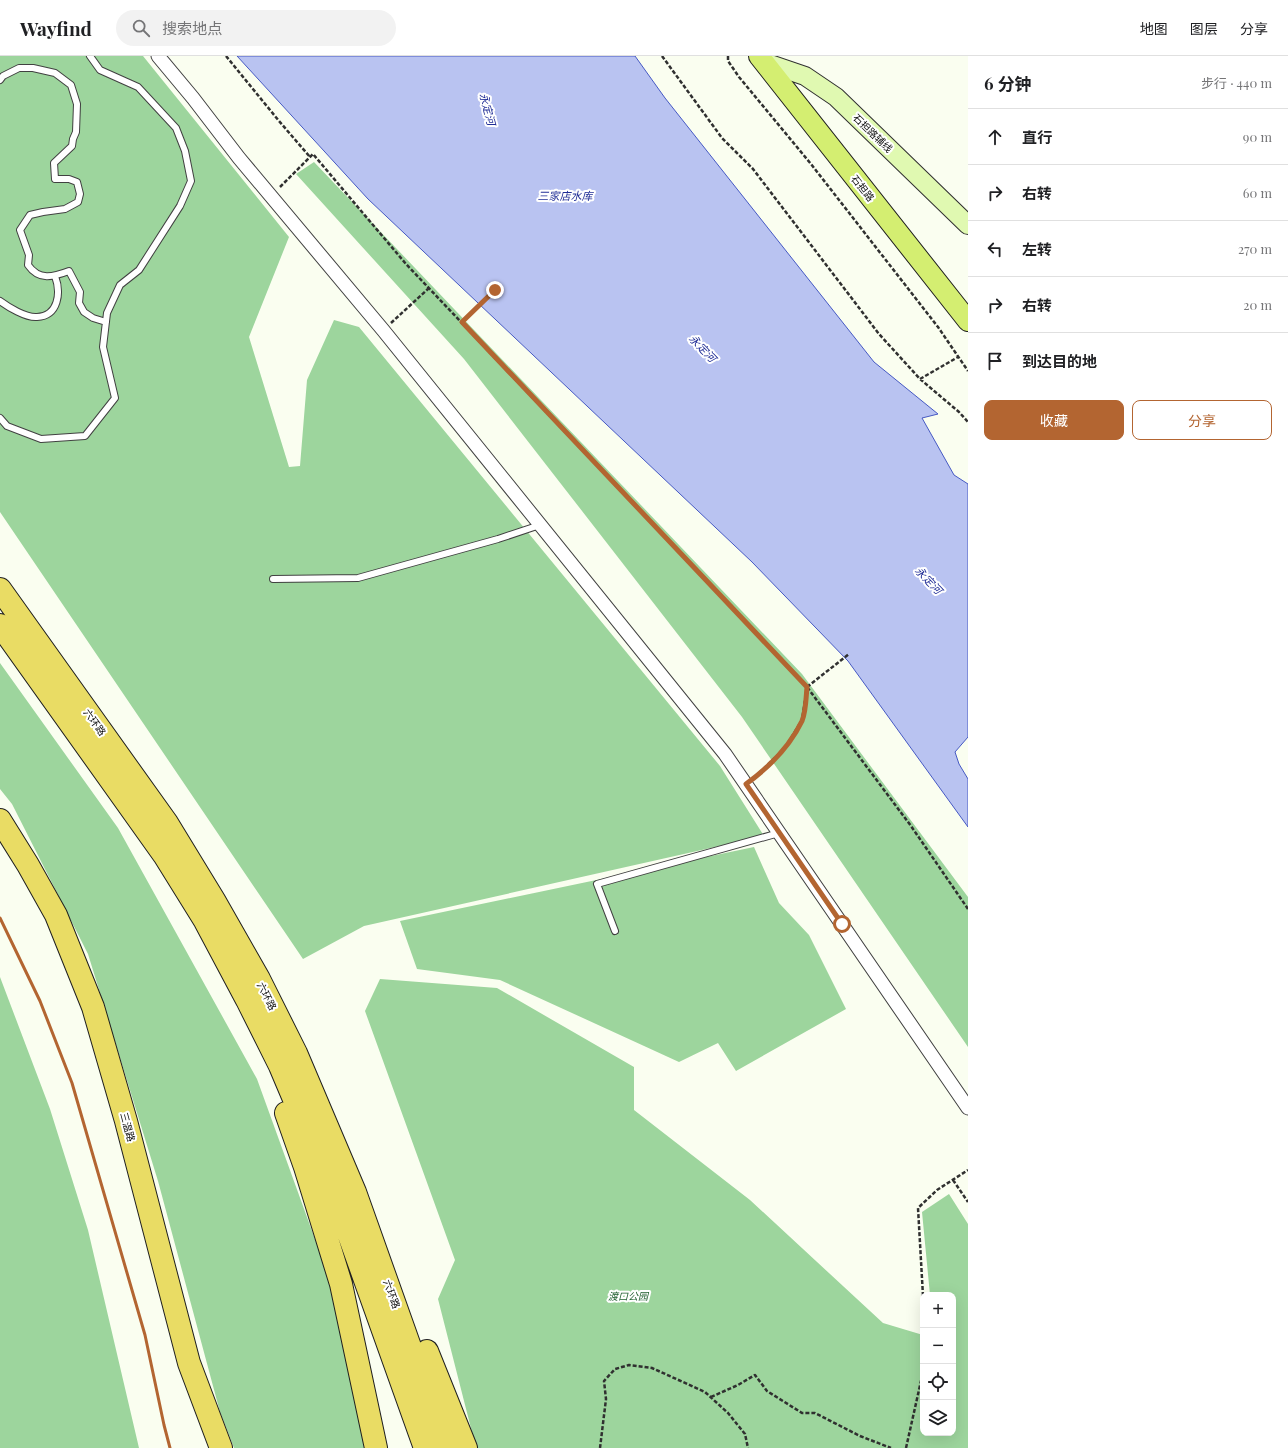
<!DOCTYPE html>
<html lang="zh">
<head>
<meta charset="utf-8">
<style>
	:root { --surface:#fff; --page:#f2f2f2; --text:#202124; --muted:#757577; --line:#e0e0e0; --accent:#b36531 }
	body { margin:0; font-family:"Playfair Display","Noto Sans SC",serif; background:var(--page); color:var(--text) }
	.controls { position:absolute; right:12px; bottom:12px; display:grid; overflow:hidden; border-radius:8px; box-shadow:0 4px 16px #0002 }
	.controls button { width:36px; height:36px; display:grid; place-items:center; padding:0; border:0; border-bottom:1px solid var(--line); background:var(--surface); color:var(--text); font:20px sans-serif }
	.stop { position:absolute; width:12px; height:12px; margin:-9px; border:3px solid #b36531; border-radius:50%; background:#fff }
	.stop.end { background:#b36531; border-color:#fff; box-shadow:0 1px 4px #0008 }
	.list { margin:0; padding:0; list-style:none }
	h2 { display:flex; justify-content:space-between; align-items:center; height:52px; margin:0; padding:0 16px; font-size:17px }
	h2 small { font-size:13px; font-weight:400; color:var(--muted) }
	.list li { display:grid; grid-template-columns:26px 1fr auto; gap:12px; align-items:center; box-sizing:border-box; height:56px; padding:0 16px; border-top:1px solid var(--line) }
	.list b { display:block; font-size:15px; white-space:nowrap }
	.list em { font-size:13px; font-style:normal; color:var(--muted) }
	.actions { display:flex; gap:8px; padding:12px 16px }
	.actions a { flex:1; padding:9px 0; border:1px solid var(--accent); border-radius:8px; text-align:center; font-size:14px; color:var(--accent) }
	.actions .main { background:var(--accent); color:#fff }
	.icon { flex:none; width:22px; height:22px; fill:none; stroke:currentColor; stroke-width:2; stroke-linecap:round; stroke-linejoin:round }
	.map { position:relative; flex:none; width:968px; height:1392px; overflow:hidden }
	header { display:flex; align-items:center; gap:24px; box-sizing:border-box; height:56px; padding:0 20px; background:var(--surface); border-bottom:1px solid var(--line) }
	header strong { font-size:19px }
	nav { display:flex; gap:22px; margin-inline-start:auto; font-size:14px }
	.search { width:280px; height:36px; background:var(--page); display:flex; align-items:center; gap:10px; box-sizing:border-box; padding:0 14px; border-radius:22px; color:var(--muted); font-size:15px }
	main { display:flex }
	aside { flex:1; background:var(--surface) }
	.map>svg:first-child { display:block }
	.forest { fill:#9dd59d }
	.water { fill:#b9c3f1; stroke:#4659c3 }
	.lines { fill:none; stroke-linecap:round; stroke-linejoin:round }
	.lane-casing { stroke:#414141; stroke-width:8 }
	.street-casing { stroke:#414141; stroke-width:15 }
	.secondary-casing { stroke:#303030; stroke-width:20 }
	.primary-casing { stroke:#1f1f1f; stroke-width:22 }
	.highway-casing { stroke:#1f1f1f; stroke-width:24 }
	.path { stroke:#303030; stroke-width:2.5; stroke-dasharray:4 2; stroke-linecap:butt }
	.lane { stroke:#fff; stroke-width:6 }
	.street { stroke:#fff; stroke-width:13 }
	.secondary { stroke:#e0f9b1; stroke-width:18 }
	.primary { stroke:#d4ee71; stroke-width:20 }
	.highway { stroke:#e9dc64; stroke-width:22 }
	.rail { stroke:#b36531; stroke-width:3 }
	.route { stroke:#b36531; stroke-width:5 }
	.labels { text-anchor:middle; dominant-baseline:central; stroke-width:4; stroke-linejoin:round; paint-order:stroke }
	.street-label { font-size:10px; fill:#0e0e0e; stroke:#fff }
	.park-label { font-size:10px; font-style:italic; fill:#236132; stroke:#fff }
	.water-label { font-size:11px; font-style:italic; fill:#212e96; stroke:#fff }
</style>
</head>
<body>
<header>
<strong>Wayfind</strong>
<div class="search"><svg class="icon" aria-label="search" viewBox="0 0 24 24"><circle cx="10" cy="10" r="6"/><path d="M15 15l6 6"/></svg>搜索地点</div>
<nav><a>地图</a><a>图层</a><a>分享</a></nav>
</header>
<main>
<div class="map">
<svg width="968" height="1392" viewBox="0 0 968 1392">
	<rect width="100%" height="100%" fill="#fafef0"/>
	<path class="forest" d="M 0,0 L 143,0 L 289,181 L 249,281 L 289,411 L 300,410 L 307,324 L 334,264 L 359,271 L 720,710 L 764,780 L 364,870 L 303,903 L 0,456 Z
		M 314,106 L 802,618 L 968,841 L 968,991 L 742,661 L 464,303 L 296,118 Z
		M 0,607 L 118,772 L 257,1023 L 333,1233 L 388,1392 L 234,1392 L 220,1356 L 158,1125 L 88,898 L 12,748 L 0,733 Z
		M 754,791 L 779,847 L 809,879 L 846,953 L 736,1015 L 718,987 L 679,1006 L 500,924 L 417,913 L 400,865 Z
		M 0,921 L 50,1053 L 88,1174 L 139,1392 L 0,1392 Z
		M 380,923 L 497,932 L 634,1011 L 634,1054 L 750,1144 L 883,1267 L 923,1279 L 923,1377 L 953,1377 L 953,1239 L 930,1239 L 922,1156 L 949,1138 L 968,1168 L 968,1392 L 476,1392 L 438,1243 L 455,1204 L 365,955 Z"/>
	<path class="water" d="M 237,0 L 635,0 L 665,42 L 874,306 L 938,358 L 922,362 L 954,419 L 968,428 L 968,681 L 955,696 L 959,708 L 968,723 L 968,771 L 848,605 L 752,506 L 368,143 Z"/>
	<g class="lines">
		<defs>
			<path id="lane" d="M 0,24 L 3,20 L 19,12 L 33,12 L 55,17 L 71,29 L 77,48 L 76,76 L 73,83 L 72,90 L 54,107 L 55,123 L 69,123 L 77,126 L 80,138 L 78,146 L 65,153 L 43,156 L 30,159 L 20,174 L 29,199 L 28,209 C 39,225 53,221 69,215 L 80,236 L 79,247 L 84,256 L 93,262 L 106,266
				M 0,245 C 8,251 26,262 37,261 C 59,260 61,236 55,220
				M 0,362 L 7,370 L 41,383 L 85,380 L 115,342 L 103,291 L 107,257 L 120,229 L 139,214 L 180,150 L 191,125 L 185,95 L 176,72 L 138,31 L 100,14 L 90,0
				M 273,523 L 358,522 L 498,483 L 540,469
				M 615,875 L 597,828 L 779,777"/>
			<path id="street" d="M 158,0 L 193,42 L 239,102 L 383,274 L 725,698 L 968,1052"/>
			<path id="secondary" d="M 764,6 L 805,20 L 836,41 L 968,169"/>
			<path id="primary" d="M 759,0 L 968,265"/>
			<path id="highway" d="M 0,533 L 167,767 L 214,844 L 259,923 L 296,997 L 355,1136 L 446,1392
				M 0,569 L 164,799 L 205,865 L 247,944 L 280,1010 L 335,1140 L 425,1392
				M 0,764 L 28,809 L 56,859 L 93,951 L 126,1065 L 189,1307 L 221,1392
				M 286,1057 L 305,1111 L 341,1228 L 376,1392
				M 427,1295 L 466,1392"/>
		</defs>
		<use href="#lane" class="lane-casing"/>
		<use href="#street" class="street-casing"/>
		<use href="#secondary" class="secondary-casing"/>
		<use href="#primary" class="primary-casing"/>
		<use href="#highway" class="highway-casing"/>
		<path class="path" d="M 226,0 L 279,65 L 310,101
			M 662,0 L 722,82 L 753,113 L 879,278 L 920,323 L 959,356 L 968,366
			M 728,0 L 728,5 L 739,21 L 811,108 L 938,271 L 968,315
			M 280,131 L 313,98 L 406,208 L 807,631 L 911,770 L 968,853
			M 462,266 L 495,234
			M 391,267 L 429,232
			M 920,323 L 958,301
			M 755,721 L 785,692 L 802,664 L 807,631 L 849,598
			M 953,1124 L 968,1146
			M 923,1240 L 918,1152 L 937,1134 L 968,1114
			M 711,1341 L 738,1329 L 755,1319 L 767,1335 L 802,1357 L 815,1357 L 860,1380 L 891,1392
			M 600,1392 L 606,1343 L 604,1325 L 615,1313 L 629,1309 L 652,1312 L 705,1336 L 728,1357 L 745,1378 L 748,1392
			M 906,1392 L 923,1316"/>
		<use href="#lane" class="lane"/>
		<use href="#street" class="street"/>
		<use href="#secondary" class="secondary"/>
		<use href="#primary" class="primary"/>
		<use href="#highway" class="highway"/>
		<path class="rail" d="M 0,862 L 40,945 L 72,1027 L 145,1279 L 164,1369 L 170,1392"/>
	</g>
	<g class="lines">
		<path class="route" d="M 495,234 L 462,266 L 807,631 C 806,641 806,656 802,665 C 790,690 768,712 746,728 L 842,868"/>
	</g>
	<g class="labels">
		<g class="street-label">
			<text transform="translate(873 77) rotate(44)">石担路辅线</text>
			<text transform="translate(863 132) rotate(52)">石担路</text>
			<text transform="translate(95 666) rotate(54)">六环路</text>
			<text transform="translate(267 940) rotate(63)">六环路</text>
			<text transform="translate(128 1071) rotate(75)">三温路</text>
			<text transform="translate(392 1238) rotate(70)">六环路</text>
		</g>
		<g class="park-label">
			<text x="628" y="1240">渡口公园</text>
		</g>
		<g class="water-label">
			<text transform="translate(488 53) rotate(75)">永定河</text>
			<text x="565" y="139">三家店水库</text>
			<text transform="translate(703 292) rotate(46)">永定河</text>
			<text transform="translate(929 524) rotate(46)">永定河</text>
		</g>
	</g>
</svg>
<div class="controls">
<button>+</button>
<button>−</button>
<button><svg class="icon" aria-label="locate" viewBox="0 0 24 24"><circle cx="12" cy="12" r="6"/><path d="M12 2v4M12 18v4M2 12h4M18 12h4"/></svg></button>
<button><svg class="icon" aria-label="layers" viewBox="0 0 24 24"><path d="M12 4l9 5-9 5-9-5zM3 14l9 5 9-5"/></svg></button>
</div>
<div class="stop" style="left:842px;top:868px"></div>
<div class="stop end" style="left:495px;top:234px"></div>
</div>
<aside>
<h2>6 分钟<small>步行 · 440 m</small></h2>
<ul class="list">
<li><svg class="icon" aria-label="ahead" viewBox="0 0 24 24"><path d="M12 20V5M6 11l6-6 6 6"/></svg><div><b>直行</b></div><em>90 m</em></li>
<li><svg class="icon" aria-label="right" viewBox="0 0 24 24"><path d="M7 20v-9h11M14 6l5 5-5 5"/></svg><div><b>右转</b></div><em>60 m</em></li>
<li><svg class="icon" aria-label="left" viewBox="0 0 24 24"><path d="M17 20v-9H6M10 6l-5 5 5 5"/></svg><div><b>左转</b></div><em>270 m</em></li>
<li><svg class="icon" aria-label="right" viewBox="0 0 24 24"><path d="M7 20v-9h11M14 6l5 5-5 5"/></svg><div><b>右转</b></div><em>20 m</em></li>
<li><svg class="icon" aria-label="arrive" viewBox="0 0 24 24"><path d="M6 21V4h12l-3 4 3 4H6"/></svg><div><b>到达目的地</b></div></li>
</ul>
<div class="actions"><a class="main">收藏</a><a>分享</a></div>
</aside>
</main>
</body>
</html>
